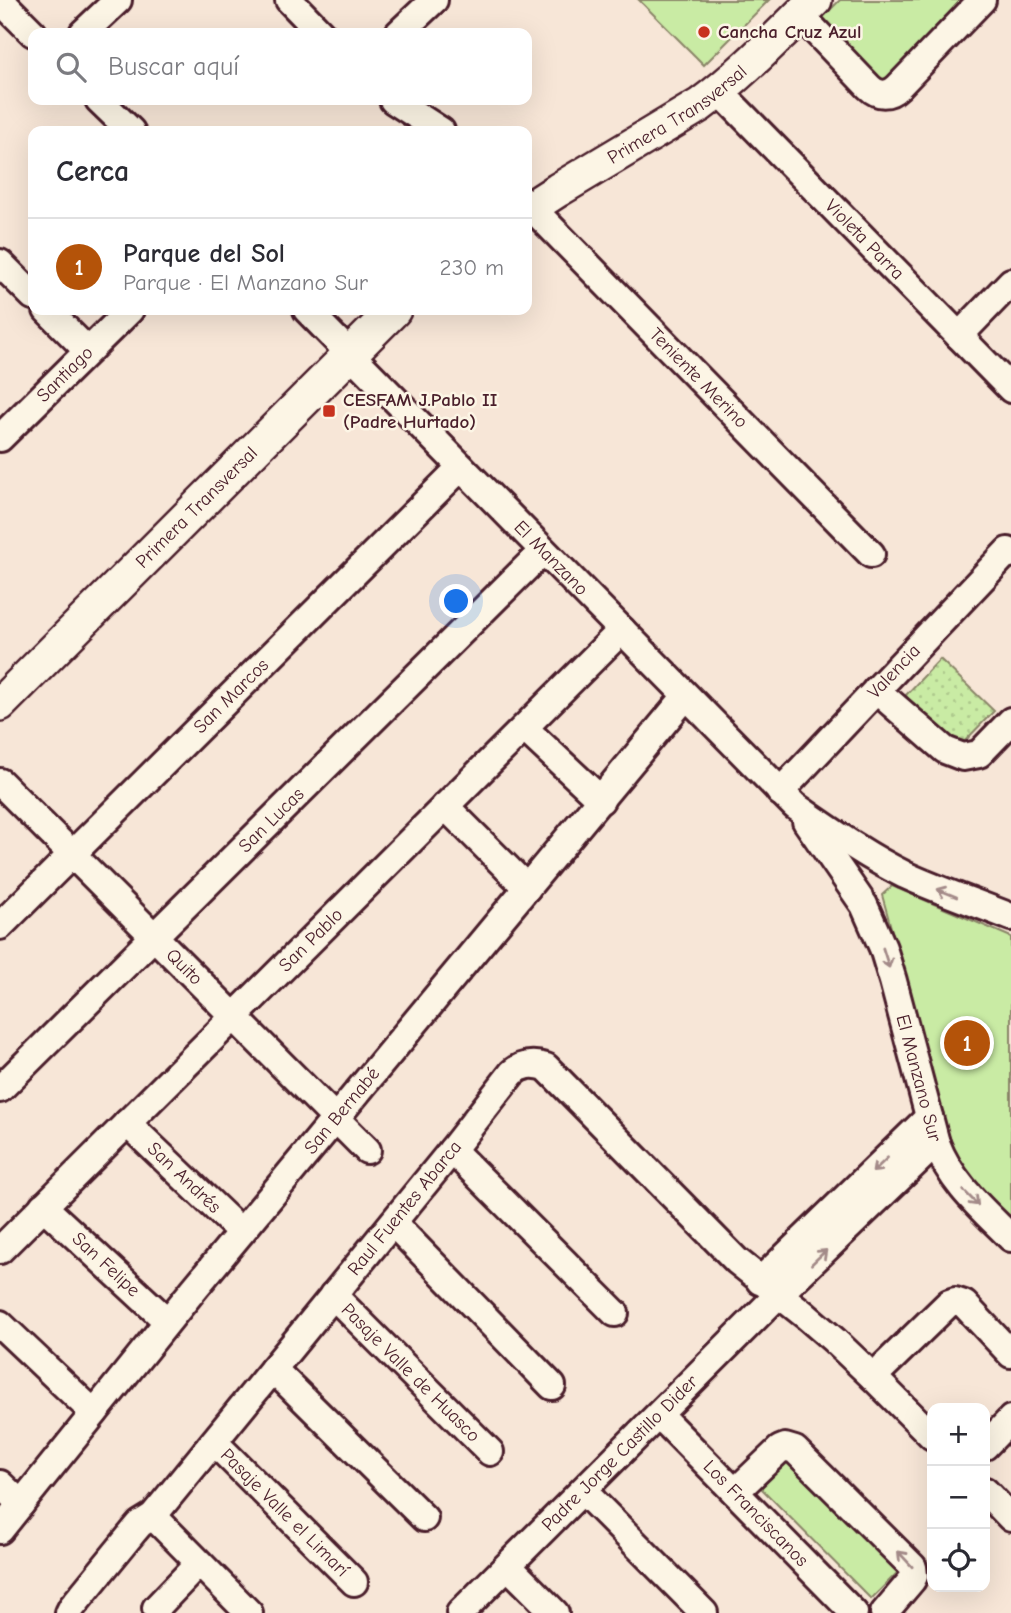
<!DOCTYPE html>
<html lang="es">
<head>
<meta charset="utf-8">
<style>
	:root { --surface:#fff; --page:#f7f7f7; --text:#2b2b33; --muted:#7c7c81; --line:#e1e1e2; --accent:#b45309 }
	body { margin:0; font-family:"Comic Neue",sans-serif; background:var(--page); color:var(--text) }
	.controls { position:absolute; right:21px; bottom:21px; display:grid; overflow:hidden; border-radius:14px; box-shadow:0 7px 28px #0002 }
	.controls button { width:63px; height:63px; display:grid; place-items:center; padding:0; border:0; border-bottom:2px solid var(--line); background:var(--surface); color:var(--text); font:35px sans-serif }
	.you { position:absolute; left:457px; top:602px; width:24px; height:24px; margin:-18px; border:5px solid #fff; border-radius:50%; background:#1a73e8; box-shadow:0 0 0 10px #1a73e833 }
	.badge { display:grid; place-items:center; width:46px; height:46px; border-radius:50%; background:var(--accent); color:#fff; font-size:23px; font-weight:700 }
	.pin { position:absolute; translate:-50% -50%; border:4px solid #fff; box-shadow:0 2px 7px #0006 }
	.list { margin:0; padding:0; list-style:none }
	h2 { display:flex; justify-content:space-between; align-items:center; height:91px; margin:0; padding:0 28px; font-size:30px }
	h2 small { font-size:23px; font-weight:400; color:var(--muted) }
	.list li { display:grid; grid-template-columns:46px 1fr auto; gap:21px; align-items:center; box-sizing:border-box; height:98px; padding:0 28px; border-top:2px solid var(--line) }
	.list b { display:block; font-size:26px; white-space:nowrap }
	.list p { margin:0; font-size:23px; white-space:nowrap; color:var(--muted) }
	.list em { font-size:23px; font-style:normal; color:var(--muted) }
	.icon { flex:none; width:38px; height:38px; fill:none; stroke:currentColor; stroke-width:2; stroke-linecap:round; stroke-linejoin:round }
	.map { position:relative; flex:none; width:1011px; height:1613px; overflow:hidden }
	.search { position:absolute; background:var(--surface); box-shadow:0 7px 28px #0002; left:28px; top:28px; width:504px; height:77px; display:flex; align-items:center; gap:18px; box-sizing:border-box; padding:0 24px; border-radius:14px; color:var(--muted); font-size:26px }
	.panel { position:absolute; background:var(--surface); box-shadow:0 7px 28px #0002; left:28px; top:126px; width:504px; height:189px; border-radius:14px }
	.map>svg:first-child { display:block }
	.grass { fill:url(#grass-dots); stroke:#8a8568; stroke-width:2 }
	.park { fill:#c9eba4; stroke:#8a8568; stroke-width:2 }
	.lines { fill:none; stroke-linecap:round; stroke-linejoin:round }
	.minor-casing { stroke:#4a1f2b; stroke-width:32 }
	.major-casing { stroke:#4a1f2b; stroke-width:38 }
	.minor { stroke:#fcf5e5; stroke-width:26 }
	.major { stroke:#fcf5e5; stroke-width:33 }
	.oneway { stroke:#a38a88 }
	.poi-dot { fill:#c8321e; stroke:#fcf5e5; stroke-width:2.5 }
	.labels { text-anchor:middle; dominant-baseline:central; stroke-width:5; stroke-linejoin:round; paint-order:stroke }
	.poi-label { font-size:19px; font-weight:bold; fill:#4a1f2b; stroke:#fcf5e5; text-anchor:start }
	.street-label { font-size:19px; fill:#4a1f2b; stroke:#fcf5e5 }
</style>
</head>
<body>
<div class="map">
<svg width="1011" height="1613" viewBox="0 0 1011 1613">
	<defs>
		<pattern id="grass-dots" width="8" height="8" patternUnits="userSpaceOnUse" patternTransform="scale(1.75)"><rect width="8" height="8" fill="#c9eba4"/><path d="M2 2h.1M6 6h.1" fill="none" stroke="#aec98d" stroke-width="1.8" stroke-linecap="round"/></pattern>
	</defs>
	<rect width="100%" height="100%" fill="#f7e6d7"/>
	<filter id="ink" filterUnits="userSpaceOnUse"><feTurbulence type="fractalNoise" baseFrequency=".0143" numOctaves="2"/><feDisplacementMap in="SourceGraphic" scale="14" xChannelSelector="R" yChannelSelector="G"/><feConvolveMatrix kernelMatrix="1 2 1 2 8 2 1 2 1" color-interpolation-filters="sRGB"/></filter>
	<g filter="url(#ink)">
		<path class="grass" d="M 940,659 L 994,711 L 959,747 L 905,696 Z"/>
		<path class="park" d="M 639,0 L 769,0 L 704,65 Z
			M 840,0 L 969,0 L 894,76 L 880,80 L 823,17 Z
			M 892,886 L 1011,937 L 1011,1221 L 965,1175 L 952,1148 L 882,895 Z
			M 792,1455 L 903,1567 L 871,1599 L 760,1487 Z"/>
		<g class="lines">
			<defs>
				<g id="minor">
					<path d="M 0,0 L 33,33"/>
					<path d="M 289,0 L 321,33"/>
					<path d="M 800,15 L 869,87 C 878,96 889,96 898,87 L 982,0"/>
					<path d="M 83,33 L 118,0"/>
					<path d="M 399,33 L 434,0"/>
					<path id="s1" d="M 719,91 L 1011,389"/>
					<path d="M 99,100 L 131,131"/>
					<path d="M 393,100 L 441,131"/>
					<path id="s2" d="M 527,203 L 871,554"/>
					<path d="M 0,263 L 33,296"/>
					<path d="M 47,310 L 88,351"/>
					<path id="s3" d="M 307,310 L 795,806 C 830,830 866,856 905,875 C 940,891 976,903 1011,917"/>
					<path d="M 959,336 L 1011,282"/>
					<path id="s4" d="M 0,438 L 130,310"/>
					<path d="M 876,690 L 945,750 L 963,757 L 979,754 L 1011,721"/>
					<path d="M 524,728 L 601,800"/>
					<path id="s5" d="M 0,782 L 367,1150"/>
					<path id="s6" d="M 780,792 L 1008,551 L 1011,554"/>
					<path d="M 445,806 L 527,888"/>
					<path id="s7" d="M 806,821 L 864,905 L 883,948 L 893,981 L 936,1143 C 952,1184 981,1208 1011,1238"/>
					<path id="s8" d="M 0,926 L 461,467"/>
					<path id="s9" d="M 0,1089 L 543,551"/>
					<path id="s10" d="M 127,1123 L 241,1232"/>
					<path d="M 452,1150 L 615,1313"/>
					<path id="s11" d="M 43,1206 L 167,1321"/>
					<path d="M 393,1223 L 552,1386"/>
					<path id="s12" d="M 0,1250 L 622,630"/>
					<path d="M 760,1281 L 929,1117"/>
					<path id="s13" d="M 333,1295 L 490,1452"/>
					<path d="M 0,1324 L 94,1413"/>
					<path d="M 273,1369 L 424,1518"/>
					<path d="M 873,1377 L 949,1303 L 955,1301 L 964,1304 L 1011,1354"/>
					<path id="s14" d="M 659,1415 L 854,1613"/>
					<path id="s15" d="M 214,1442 L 354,1582"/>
					<path d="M 985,1446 L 1011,1419"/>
					<path d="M 0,1484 L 21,1504"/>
					<path d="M 583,1491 L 704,1613"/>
					<path d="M 985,1491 L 1011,1518"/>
					<path d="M 735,1492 L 780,1449 L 785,1447 L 795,1450 L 913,1567 L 914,1576 L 912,1580 L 884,1613"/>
					<path d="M 153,1516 L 249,1613"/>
					<path id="s16" d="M 0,1530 L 194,1289 L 686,696"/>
					<path d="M 508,1566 L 555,1613"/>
					<path d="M 156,1608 L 199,1563"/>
					<path id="s17" d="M 69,1613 L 72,1607 L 134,1531 L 140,1524 L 153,1516 L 452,1150 L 512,1073 C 522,1064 533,1063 546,1067 L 737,1261 L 805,1315 L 834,1340 L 873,1377 L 932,1436"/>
					<path id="s18" d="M 460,1613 L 778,1295 L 936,1143"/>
				</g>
				<g id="major">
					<path id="s19" d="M 527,210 L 558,190 L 700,105 C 742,74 778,36 815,0"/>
					<path id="s20" d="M 0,704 L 394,310"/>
				</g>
			</defs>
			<use href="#minor" class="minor-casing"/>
			<use href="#major" class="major-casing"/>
			<use href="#minor" class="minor"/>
			<use href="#major" class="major"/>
		</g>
		<defs><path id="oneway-shaft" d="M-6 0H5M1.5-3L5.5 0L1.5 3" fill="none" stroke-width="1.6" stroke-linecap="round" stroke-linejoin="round" transform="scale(1.75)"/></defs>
		<g class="oneway">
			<use href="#oneway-shaft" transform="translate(947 893) rotate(-158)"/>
			<use href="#oneway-shaft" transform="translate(886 958) rotate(72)"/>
			<use href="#oneway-shaft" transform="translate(880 1165) rotate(136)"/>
			<use href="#oneway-shaft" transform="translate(971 1198) rotate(46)"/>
			<use href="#oneway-shaft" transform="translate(819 1257) rotate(-44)"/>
			<use href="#oneway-shaft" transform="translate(905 1559) rotate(-133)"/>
		</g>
	</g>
	<g class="poi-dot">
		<circle cx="704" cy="32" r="7"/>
		<rect x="322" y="404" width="14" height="14" rx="3.5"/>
	</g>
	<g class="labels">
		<g class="poi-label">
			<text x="718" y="32">Cancha Cruz Azul</text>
			<text x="343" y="400">CESFAM J.Pablo II<tspan x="343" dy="22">(Padre Hurtado)</tspan></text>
		</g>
		<g class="street-label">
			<text stroke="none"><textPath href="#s19" startOffset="178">Primera Transversal</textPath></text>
			<text stroke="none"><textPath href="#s1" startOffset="208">Violeta Parra</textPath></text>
			<text stroke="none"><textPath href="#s4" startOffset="91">Santiago</textPath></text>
			<text stroke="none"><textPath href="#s2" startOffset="245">Teniente Merino</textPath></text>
			<text stroke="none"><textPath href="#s20" startOffset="278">Primera Transversal</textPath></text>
			<text stroke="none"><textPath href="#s3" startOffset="348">El Manzano</textPath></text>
			<text stroke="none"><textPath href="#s6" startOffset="166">Valencia</textPath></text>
			<text stroke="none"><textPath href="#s8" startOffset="326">San Marcos</textPath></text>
			<text stroke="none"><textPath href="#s9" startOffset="382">San Lucas</textPath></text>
			<text stroke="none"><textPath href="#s12" startOffset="439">San Pablo</textPath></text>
			<text stroke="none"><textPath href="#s5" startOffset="261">Quito</textPath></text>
			<text stroke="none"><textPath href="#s7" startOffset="284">El Manzano Sur</textPath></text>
			<text stroke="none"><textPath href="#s16" startOffset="541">San Bernabé</textPath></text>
			<text stroke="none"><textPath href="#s10" startOffset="79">San Andrés</textPath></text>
			<text stroke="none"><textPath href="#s17" startOffset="527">Raul Fuentes Abarca</textPath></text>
			<text stroke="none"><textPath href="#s11" startOffset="86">San Felipe</textPath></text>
			<text stroke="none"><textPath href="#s13" startOffset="110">Pasaje Valle de Huasco</textPath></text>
			<text stroke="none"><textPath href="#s18" startOffset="226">Padre Jorge Castillo Dider</textPath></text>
			<text stroke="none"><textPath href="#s15" startOffset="100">Pasaje Valle el Limarí</textPath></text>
			<text stroke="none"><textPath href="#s14" startOffset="138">Los Franciscanos</textPath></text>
		</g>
	</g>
</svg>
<div class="controls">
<button>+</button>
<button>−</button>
<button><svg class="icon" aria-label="locate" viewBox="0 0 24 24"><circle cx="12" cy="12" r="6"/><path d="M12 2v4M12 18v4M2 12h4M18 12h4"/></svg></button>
</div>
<div class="you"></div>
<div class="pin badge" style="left:967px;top:1043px">1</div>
<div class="search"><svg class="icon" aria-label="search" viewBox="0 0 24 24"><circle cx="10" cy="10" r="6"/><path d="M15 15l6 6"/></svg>Buscar aquí</div>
<section class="panel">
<h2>Cerca<small></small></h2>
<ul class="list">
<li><span class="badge">1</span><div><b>Parque del Sol</b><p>Parque · El Manzano Sur</p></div><em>230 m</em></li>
</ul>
</section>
</div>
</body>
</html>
